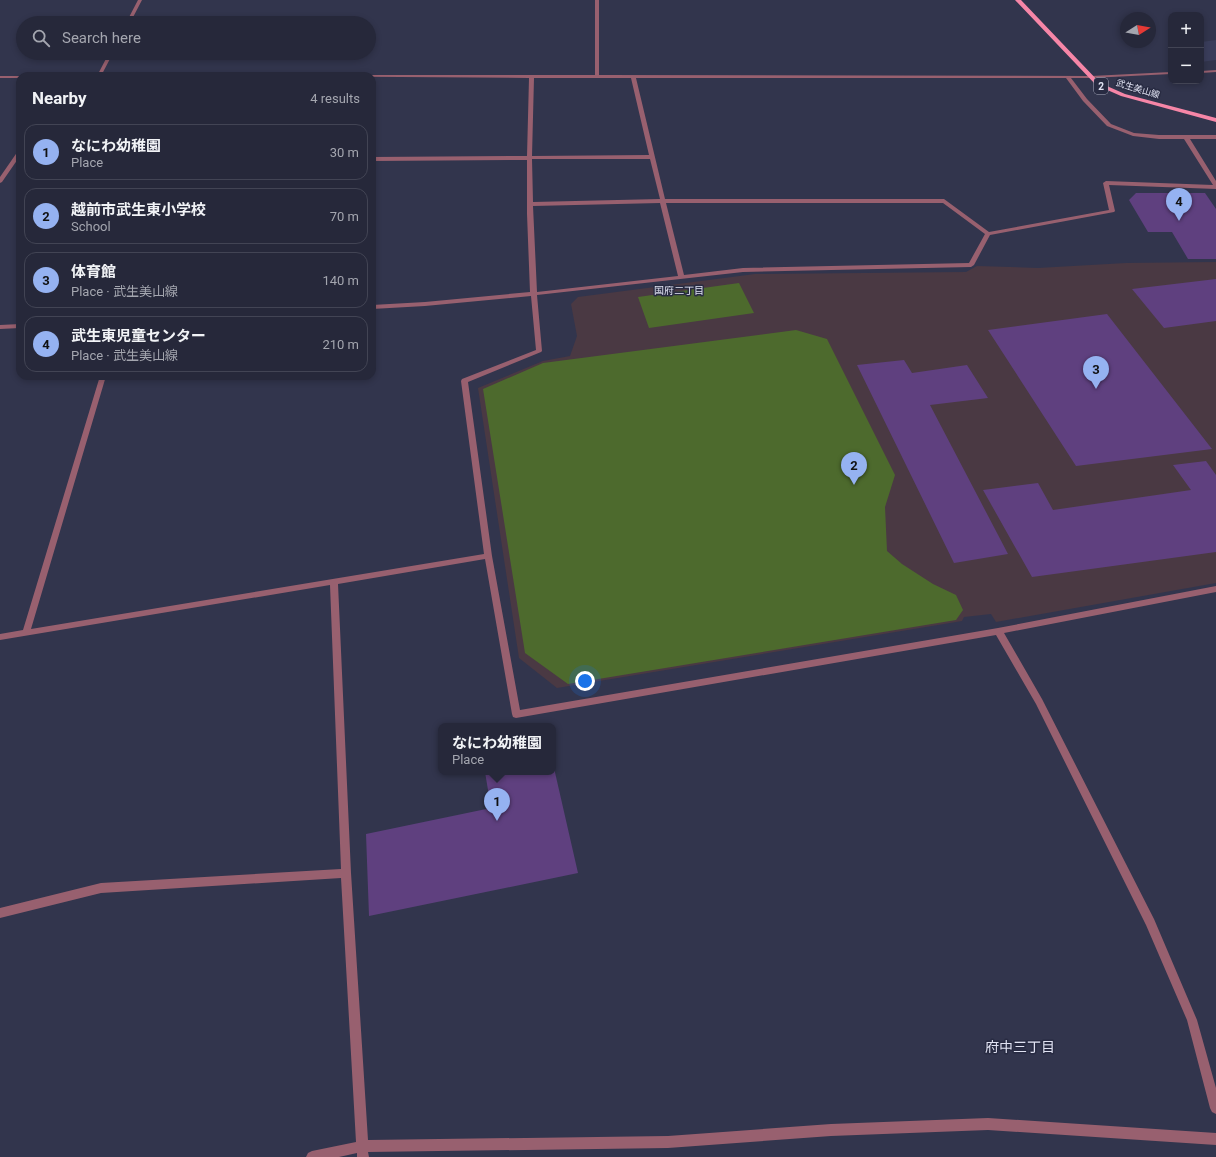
<!DOCTYPE html>
<html lang="en">
<head>
<meta charset="utf-8">
<style>
	:root { --surface:#26283a; --page:#2e3042; --text:#f1f3f6; --muted:#a4a6af; --line:#424454; --accent:#95b2f1 }
	body { margin:0; font-family:Roboto,"Noto Sans JP",sans-serif; background:var(--page); color:var(--text) }
	.controls { position:absolute; right:12px; top:12px; display:grid; overflow:hidden; border-radius:8px; box-shadow:0 2px 6px #0003 }
	.controls button { width:36px; height:36px; display:grid; place-items:center; padding:0; border:0; border-bottom:1px solid var(--line); background:var(--surface); color:var(--text); font:20px sans-serif }
	.compass { position:absolute; left:1120px; top:12px; width:36px; height:36px; border-radius:50%; background:var(--surface); box-shadow:0 2px 6px #0003; rotate:79deg }
	.you { position:absolute; left:585px; top:681px; width:14px; height:14px; margin:-10px; border:3px solid #fff; border-radius:50%; background:#1a73e8; box-shadow:0 0 0 6px #1a73e833 }
	.badge { display:grid; place-items:center; width:26px; height:26px; border-radius:50%; background:var(--accent); color:#111; font-size:13px; font-weight:700 }
	.pin { position:absolute; translate:-50% -33px; filter:drop-shadow(0 1px 2px #0008) }
	.pin::after { content:''; position:absolute; top:21px; width:14px; height:12px; background:inherit; clip-path:polygon(0 0,100% 0,50% 100%) }
	.popup { position:absolute; left:438px; top:723px; width:118px; height:52px; box-sizing:border-box; display:grid; place-content:center; border-radius:8px; background:var(--surface); filter:drop-shadow(0 1px 3px #0005); font-size:13px; white-space:nowrap; color:var(--muted) }
	.popup b { font-size:15px; color:var(--text) }
	.popup::after { content:''; position:absolute; left:50%; top:100%; margin-left:-8px; border:8px solid transparent; border-top-color:var(--surface) }
	.list { margin:0; padding:0; list-style:none }
	h2 { display:flex; justify-content:space-between; align-items:center; height:52px; margin:0; padding:0 16px; font-size:17px }
	h2 small { font-size:13px; font-weight:400; color:var(--muted) }
	.list li { display:grid; grid-template-columns:26px 1fr auto; gap:12px; align-items:center; box-sizing:border-box; height:56px; margin:0 8px 8px; padding:0 8px; border:1px solid var(--line); border-radius:12px }
	.list b { display:block; font-size:15px; white-space:nowrap }
	.list p { margin:0; font-size:13px; white-space:nowrap; color:var(--muted) }
	.list em { font-size:13px; font-style:normal; color:var(--muted) }
	.icon { flex:none; width:22px; height:22px; fill:none; stroke:currentColor; stroke-width:2; stroke-linecap:round; stroke-linejoin:round }
	.map { position:relative; flex:none; width:1216px; height:1157px; overflow:hidden }
	.search { position:absolute; background:var(--surface); box-shadow:0 2px 6px #0003; left:16px; top:16px; width:360px; height:44px; display:flex; align-items:center; gap:10px; box-sizing:border-box; padding:0 14px; border-radius:22px; color:var(--muted); font-size:15px }
	.panel { position:absolute; background:var(--surface); box-shadow:0 2px 6px #0003; left:16px; top:72px; width:360px; height:308px; border-radius:12px }
	.map>svg:first-child { display:block }
	.built { fill:#3a3d5b }
	.education { fill:#4a3943 }
	.green { fill:#4d6a2d }
	.building { fill:#5f407f }
	.lines { fill:none; stroke-linecap:round; stroke-linejoin:round }
	.service { fill:#98606f; fill-rule:evenodd }
	.minor { fill:#98606f; fill-rule:evenodd }
	.primary { fill:#f686a7; fill-rule:evenodd }
	.labels { text-anchor:middle; dominant-baseline:central; stroke-width:3; stroke-linejoin:round; paint-order:stroke }
	.far-street-label { font-size:9px; fill:#e0e2f2; stroke:#282b42 }
	.shield { fill:#282b42; stroke:#a9abbd; stroke-width:1 }
	.shield-label { font-size:10px; font-weight:bold; fill:#e0e2f2 }
	.far-neighbourhood-label { font-size:10px; fill:#e0e2f2; stroke:#282b42 }
	.near-neighbourhood-label { font-size:14px; fill:#e0e2f2; stroke:#282b42 }
</style>
</head>
<body>
<div class="map">
<svg width="1216" height="1157" viewBox="0 0 1216 1157">
	<rect width="100%" height="100%" fill="#32354d"/>
	<path class="built" d="M 1216,40 L 1216,60 L 1201,62 L 1201,42 Z"/>
	<path class="education" d="M 1216,262 L 1216,583 L 996,622 L 991,614 L 964,617 L 962,621 L 557,688 L 519,658 L 478,388 L 543,361 L 570,356 L 577,336 L 571,304 L 578,297 L 755,274 L 966,272 L 977,266 L 1038,268 L 1126,263 Z"/>
	<path class="green" d="M 739,283 L 754,313 L 649,328 L 638,297 Z
		M 796,330 L 827,339 L 895,475 L 885,507 L 887,551 L 902,564 L 933,584 L 956,595 L 963,610 L 956,620 L 568,684 L 525,653 L 483,389 L 543,363 Z"/>
	<path class="building" d="M 1136,193 L 1205,193 L 1216,209 L 1216,259 L 1188,259 L 1172,232 L 1148,232 L 1129,200 Z
		M 1216,279 L 1216,321 L 1164,328 L 1132,289 Z
		M 1107,314 L 1212,449 L 1076,466 L 988,330 Z
		M 904,360 L 912,373 L 967,365 L 988,398 L 930,405 L 1008,554 L 954,563 L 857,365 Z
		M 1206,461 L 1216,475 L 1216,552 L 1032,577 L 983,490 L 1038,483 L 1053,510 L 1191,490 L 1173,465 Z
		M 554,768 L 578,873 L 369,916 L 366,834 L 491,808 L 485,772 L 553,772 Z"/>
	<g class="lines">
		<path class="service" d="M 1216,70 L 1216,72 L 1201,73 L 1201,71 Z
			M 1171,72 L 1171,74 L 1091,78 L 1089,77 L 1091,76 Z"/>
		<path class="minor" d="M 138,0 L 142,0 L 130,23 L 126,23 Z
			M 595,0 L 599,0 L 599,75 L 1091,76 L 1093,76 L 1093,78 L 1071,78 L 1087,99 L 1111,124 L 1134,133 L 1159,135 L 1216,135 L 1216,139 L 1190,139 L 1216,181 L 1216,189 L 1109,185 L 1115,211 L 1114,212 L 990,235 L 974,265 L 971,267 L 743,272 L 537,295 L 542,351 L 541,352 L 468,382 L 492,556 L 520,710 L 998,628 L 1216,586 L 1216,592 L 1004,633 L 1042,699 L 1154,919 L 1197,1020 L 1216,1088 L 1216,1114 L 1212,1112 L 1210,1108 L 1187,1020 L 1146,925 L 1036,704 L 996,635 L 516,718 L 513,717 L 512,714 L 485,559 L 338,584 L 351,873 L 368,1140 L 668,1136 L 831,1124 L 988,1118 L 1216,1133 L 1216,1145 L 988,1130 L 831,1136 L 668,1148 L 368,1152 L 369,1157 L 357,1157 L 357,1153 L 339,1157 L 306,1157 L 308,1153 L 312,1151 L 356,1142 L 341,878 L 101,893 L 0,918 L 0,908 L 101,883 L 341,869 L 330,585 L 0,640 L 0,634 L 23,630 L 100,376 L 106,376 L 31,629 L 484,554 L 461,381 L 462,379 L 536,350 L 531,296 L 425,306 L 372,309 L 372,305 L 425,302 L 530,292 L 527,214 L 527,160 L 372,161 L 372,157 L 527,156 L 529,78 L 254,76 L 256,75 L 595,75 ZM 534,78 L 631,78 L 649,155 L 532,156 ZM 636,78 L 1066,78 L 1083,101 L 1107,126 L 1133,136 L 1159,139 L 1184,139 L 1213,185 L 1106,181 L 1103,183 L 1109,210 L 989,232 L 944,199 L 665,199 ZM 532,159 L 650,159 L 660,199 L 533,202 ZM 660,203 L 678,276 L 537,292 L 533,206 ZM 666,203 L 943,203 L 985,234 L 969,263 L 743,268 L 684,275 Z
			M 109,53 L 113,53 L 101,76 L 97,76 Z
			M 0,76 L 22,76 L 20,76 L 20,78 L 0,78 Z
			M 20,150 L 20,156 L 2,182 L 0,183 L 0,177 L 18,151 Z
			M 20,324 L 20,328 L 0,329 L 0,325 Z"/>
		<path class="primary" d="M 1015,0 L 1021,0 L 1100,83 L 1125,94 L 1216,118 L 1216,122 L 1121,96 L 1096,85 Z"/>
	</g>
	<g class="labels">
		<g class="far-street-label">
			<text transform="translate(1138 89) rotate(17)">武生美山線</text>
		</g>
		<rect class="shield" x="1094" y="78" width="14" height="16" rx="3"/>
		<g class="shield-label">
			<text x="1101" y="86">2</text>
		</g>
		<g class="far-neighbourhood-label">
			<text x="679" y="290">国府二丁目</text>
		</g>
		<g class="near-neighbourhood-label">
			<text x="1020" y="1047">府中三丁目</text>
		</g>
	</g>
</svg>
<div class="controls">
<button>+</button>
<button>−</button>
</div>
<svg class="compass" viewBox="-18 -18 36 36"><path d="M0-13l5 13h-10z" fill="#e53935"/><path d="M0 13l5-13h-10z" fill="#a4a6af"/></svg>
<div class="you"></div>
<div class="pin badge" style="left:497px;top:821px">1</div>
<div class="popup"><b>なにわ幼稚園</b>Place</div>
<div class="pin badge" style="left:854px;top:485px">2</div>
<div class="pin badge" style="left:1096px;top:389px">3</div>
<div class="pin badge" style="left:1179px;top:221px">4</div>
<div class="search"><svg class="icon" aria-label="search" viewBox="0 0 24 24"><circle cx="10" cy="10" r="6"/><path d="M15 15l6 6"/></svg>Search here</div>
<section class="panel">
<h2>Nearby<small>4 results</small></h2>
<ul class="list">
<li><span class="badge">1</span><div><b>なにわ幼稚園</b><p>Place</p></div><em>30 m</em></li>
<li><span class="badge">2</span><div><b>越前市武生東小学校</b><p>School</p></div><em>70 m</em></li>
<li><span class="badge">3</span><div><b>体育館</b><p>Place · 武生美山線</p></div><em>140 m</em></li>
<li><span class="badge">4</span><div><b>武生東児童センター</b><p>Place · 武生美山線</p></div><em>210 m</em></li>
</ul>
</section>
</div>
</body>
</html>
